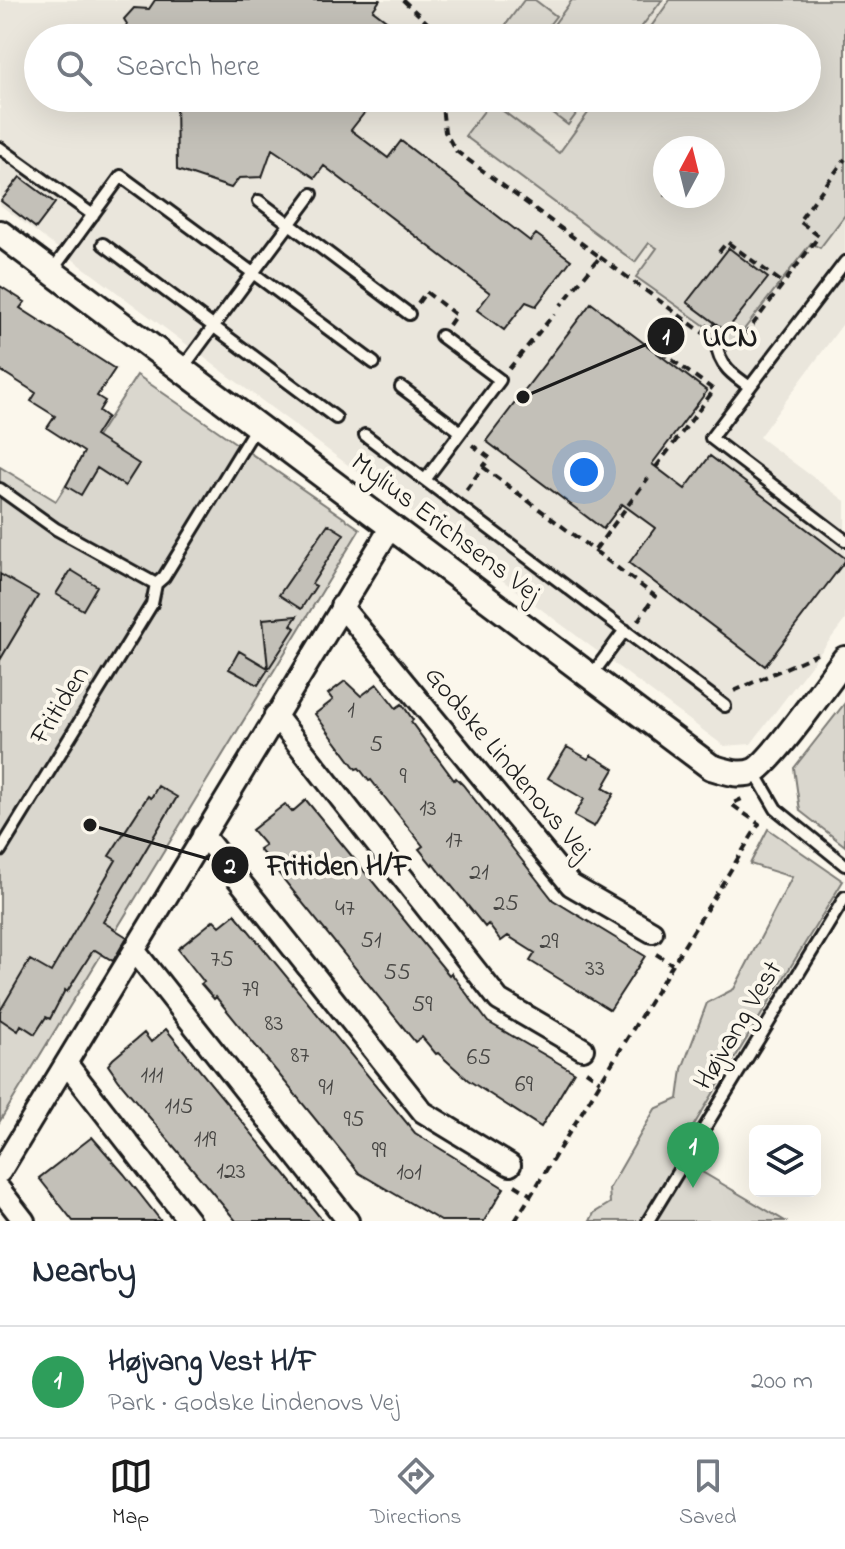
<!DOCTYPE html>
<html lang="en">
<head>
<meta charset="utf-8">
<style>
	:root { --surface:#fff; --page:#f2f2f3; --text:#1f2937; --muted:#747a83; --line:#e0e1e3; --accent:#1c1c1c }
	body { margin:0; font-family:"Indie Flower",sans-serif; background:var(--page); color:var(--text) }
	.controls { position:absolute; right:24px; bottom:24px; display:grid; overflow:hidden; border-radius:12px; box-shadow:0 8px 32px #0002 }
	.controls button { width:72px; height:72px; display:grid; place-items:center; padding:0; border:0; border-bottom:2px solid var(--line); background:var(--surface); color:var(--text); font:40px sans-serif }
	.compass { position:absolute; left:653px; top:136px; width:72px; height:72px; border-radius:50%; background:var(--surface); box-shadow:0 8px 32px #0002; rotate:7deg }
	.you { position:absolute; left:584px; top:472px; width:28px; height:28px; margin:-20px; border:6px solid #fff; border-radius:50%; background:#1a73e8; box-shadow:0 0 0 12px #1a73e833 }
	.badge { display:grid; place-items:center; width:52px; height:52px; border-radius:50%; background:var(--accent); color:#fff; font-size:26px; font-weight:700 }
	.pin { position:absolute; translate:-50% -66px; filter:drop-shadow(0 2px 4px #0008) }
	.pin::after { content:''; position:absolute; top:42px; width:28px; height:24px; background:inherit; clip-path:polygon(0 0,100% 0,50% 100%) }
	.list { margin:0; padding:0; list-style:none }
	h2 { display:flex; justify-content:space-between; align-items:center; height:104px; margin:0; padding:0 32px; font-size:34px }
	h2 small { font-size:26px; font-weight:400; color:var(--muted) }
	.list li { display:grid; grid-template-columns:52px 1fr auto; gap:24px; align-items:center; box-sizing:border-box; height:112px; padding:0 32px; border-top:2px solid var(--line) }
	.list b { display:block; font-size:30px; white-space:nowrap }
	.list p { margin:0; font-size:26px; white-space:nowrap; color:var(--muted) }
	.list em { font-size:26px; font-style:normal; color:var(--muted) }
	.icon { flex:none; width:44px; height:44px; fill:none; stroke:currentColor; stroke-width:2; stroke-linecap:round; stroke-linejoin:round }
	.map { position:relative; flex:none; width:845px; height:1221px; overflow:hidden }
	.search { position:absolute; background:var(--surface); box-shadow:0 8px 32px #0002; left:24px; right:24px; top:24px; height:88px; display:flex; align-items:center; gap:20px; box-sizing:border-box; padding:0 28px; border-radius:44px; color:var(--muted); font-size:30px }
	.sheet { height:216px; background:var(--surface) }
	nav { display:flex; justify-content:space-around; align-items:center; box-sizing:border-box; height:112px; border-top:2px solid var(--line); background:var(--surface); font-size:22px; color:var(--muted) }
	nav a { display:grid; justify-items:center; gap:4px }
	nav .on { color:var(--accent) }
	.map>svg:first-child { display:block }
	.built { fill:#eae6dc; fill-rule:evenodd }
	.green { fill:#dad7ce; stroke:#7b7a75; stroke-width:2; fill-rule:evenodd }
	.building { fill:#c3c0b8; stroke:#1c1c1c; stroke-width:2 }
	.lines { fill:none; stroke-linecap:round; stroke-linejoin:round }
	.service-casing { stroke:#1c1c1c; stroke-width:16 }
	.minor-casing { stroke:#1c1c1c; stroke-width:26 }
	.tertiary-casing { stroke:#1c1c1c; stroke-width:30 }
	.path { stroke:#1c1c1c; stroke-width:4; stroke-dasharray:8 6; stroke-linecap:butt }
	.service { stroke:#fbf7ec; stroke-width:10 }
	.minor { stroke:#fbf7ec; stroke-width:20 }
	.tertiary { stroke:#fbf7ec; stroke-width:24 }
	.labels { text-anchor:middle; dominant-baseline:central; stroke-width:8; stroke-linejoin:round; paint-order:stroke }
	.number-label { font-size:24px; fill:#464543 }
	.street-label { font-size:28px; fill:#1c1c1c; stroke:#fbf7ec }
	.leader { fill:none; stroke:#1c1c1c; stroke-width:3 }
	.callout-dot { fill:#1c1c1c; stroke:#fbf7ec; stroke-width:3 }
	.mark-label { font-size:24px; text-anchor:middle; font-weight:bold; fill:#fff }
	.callout-label { font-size:30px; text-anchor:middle; font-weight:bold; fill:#1c1c1c; stroke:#fbf7ec; stroke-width:8; stroke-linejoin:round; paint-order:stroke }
</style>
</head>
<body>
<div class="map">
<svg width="845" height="1221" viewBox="0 0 845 1221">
	<rect width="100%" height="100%" fill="#fbf7ec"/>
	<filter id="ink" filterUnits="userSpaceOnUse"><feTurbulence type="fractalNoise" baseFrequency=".0125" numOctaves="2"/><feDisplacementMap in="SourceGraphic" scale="16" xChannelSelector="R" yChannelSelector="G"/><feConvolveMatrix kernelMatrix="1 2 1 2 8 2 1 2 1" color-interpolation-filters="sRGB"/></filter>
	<g filter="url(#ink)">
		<path class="built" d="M 0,0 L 845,0 L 845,321 L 759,437 L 845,501 L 845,620 L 751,744 L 724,746 L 0,205 ZM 38,38 L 807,38 L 807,98 L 38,98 ZM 665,148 L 713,148 L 713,196 L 665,196 Z"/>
		<path class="green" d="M 524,0 L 535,0 L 556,16 L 539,38 L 496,38 Z
			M 572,0 L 662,0 L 633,38 L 544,38 Z
			M 670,0 L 845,0 L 845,215 L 820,248 L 811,243 L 732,345 L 636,277 L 657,248 L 649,243 L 635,262 L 465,136 L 491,102 L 559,153 L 599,98 L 807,98 L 807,38 L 643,38 ZM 665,148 L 713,148 L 713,196 L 665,196 Z
			M 532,98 L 588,98 L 568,125 Z
			M 137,375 L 360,529 L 0,1121 L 0,467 L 56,501 Z
			M 845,703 L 845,846 L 800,811 L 794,768 Z
			M 768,829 L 843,881 L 675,1156 L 785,1221 L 590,1221 L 594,1213 L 610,1203 L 609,1189 L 655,1109 L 678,1099 L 682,1069 L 707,1003 L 734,989 L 792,877 L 750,864 Z"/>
		<path class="building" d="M 155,0 L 380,0 L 373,10 L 410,38 L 121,38 L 127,24 L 124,19 L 134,8 L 149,9 Z
			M 176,98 L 376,98 L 351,130 L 388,158 L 401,141 L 530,241 L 536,234 L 571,260 L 536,306 L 526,302 L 504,330 L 477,310 L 490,293 L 324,166 L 315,178 L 272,149 L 262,177 L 239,178 L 231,188 L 177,170 Z
			M 20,177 L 55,203 L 36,228 L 1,201 Z
			M 729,248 L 768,278 L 726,331 L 687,302 Z
			M 0,286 L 25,302 L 20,308 L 115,369 L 97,396 L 105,401 L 99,411 L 107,417 L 95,436 L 139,464 L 125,486 L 97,468 L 81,495 L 66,486 L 84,452 L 47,428 L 55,416 L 31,401 L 36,393 L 0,370 Z
			M 591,303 L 707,391 L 652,464 L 685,489 L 710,456 L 845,558 L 845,561 L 765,666 L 629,563 L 655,528 L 622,504 L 603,529 L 486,441 Z
			M 328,524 L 344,534 L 312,584 L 316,586 L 301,609 L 279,595 Z
			M 71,570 L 97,586 L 83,610 L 56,594 Z
			M 0,574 L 38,596 L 0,660 Z
			M 297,616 L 291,625 L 295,628 L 258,685 L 229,669 L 239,651 L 268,668 L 263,619 Z
			M 345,681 L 361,696 L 377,684 L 396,708 L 402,704 L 413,720 L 411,722 L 454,780 L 456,778 L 463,785 L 553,900 L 645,956 L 610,1010 L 530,961 L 535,953 L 508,936 L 501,941 L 488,924 L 485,927 L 433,863 L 432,865 L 419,849 L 423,846 L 371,780 L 369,781 L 359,768 L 356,769 L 315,714 L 333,700 L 328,694 Z
			M 567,747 L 588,759 L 591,755 L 614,769 L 603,788 L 614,794 L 594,827 L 574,816 L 584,799 L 548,778 Z
			M 158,786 L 177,797 L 103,922 L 127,937 L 113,961 L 95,950 L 92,952 L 67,992 L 65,990 L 50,1019 L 46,1017 L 35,1034 L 21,1025 L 18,1031 L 0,1019 L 0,1011 L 30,960 L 51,972 L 116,860 L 109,856 L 148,796 L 151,798 Z
			M 306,800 L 449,975 L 451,973 L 488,1022 L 574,1072 L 541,1127 L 468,1080 L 438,1053 L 436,1054 L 422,1037 L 415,1042 L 259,849 L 265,845 L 252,830 L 285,804 L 292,812 Z
			M 235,914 L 415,1133 L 504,1188 L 484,1221 L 441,1221 L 359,1173 L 216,997 L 214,999 L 201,984 L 204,982 L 178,949 L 214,920 L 220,926 Z
			M 166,1029 L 289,1179 L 323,1221 L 236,1221 L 119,1081 L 108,1065 L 113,1059 L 144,1033 L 151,1042 Z
			M 92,1137 L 124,1174 L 161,1221 L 73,1221 L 39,1178 Z"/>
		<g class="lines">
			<defs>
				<path id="service" d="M 0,148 L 93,215
					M 312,194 L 253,273 L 374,363
					M 259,201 L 409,314
					M 103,244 L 336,418
					M 845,262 L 711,438 L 845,540
					M 51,272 L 121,176 L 253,273 L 182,369
					M 717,344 C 718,365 734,376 750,387
					M 401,387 L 461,432
					M 365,435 L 725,706
					M 425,480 L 500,380 L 441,336
					M 0,489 L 56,529 L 156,584
					M 591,676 L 625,630
					M 754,771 L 776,809 L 845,865
					M 0,851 L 152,604 L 156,584 L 164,577 L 256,427
					M 648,1221 L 845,897"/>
				<path id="minor" d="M 341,606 L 571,885 L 652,932
					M 275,715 L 499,1000 L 583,1049
					M 203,835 L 423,1112 L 510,1165
					M 134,950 L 348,1221
					M 66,1063 L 189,1221
					M 0,1172 L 392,525
					M 0,1190 L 24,1221"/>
				<path id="tertiary" d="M 0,233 L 711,767 C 724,771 740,777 754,771 C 771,763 830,679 845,659"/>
			</defs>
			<use href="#service" class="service-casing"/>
			<use href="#minor" class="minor-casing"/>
			<use href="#tertiary" class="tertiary-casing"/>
			<path class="path" d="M 403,0 L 437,32 L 438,38
				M 441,98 L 445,132 L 456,151 L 600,257 L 561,305
				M 719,252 L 727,242 L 783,283
				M 600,257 L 706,335
				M 418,303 L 426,292 L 456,315 L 449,325
				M 704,331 L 711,322 L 717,327
				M 734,340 L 739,343 L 819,236 L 799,221 L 845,159
				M 509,369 L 554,314
				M 472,445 L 490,458 L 483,467
				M 656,467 L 714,390 L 661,352 L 685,319
				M 466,490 L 483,467 L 655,596 L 637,622
				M 434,532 L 446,517
				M 595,550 L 648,478
				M 734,691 L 817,654
				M 656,954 L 672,964
				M 586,1071 L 600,1081
				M 515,1185 L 531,1195
				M 515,1221 L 759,824 L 731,804 L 744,798"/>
			<use href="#service" class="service"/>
			<use href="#minor" class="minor"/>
			<use href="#tertiary" class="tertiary"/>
		</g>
	</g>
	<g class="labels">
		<g class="number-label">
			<text x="351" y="711">1</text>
			<text x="376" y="745">5</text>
			<text x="403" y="777">9</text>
			<text x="428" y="809">13</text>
			<text x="454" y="841">17</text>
			<text x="479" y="873">21</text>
			<text x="506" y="904">25</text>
			<text x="345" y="909">47</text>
			<text x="371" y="941">51</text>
			<text x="549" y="942">29</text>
			<text x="222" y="960">75</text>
			<text x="595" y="969">33</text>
			<text x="397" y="973">55</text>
			<text x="250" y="990">79</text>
			<text x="422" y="1005">59</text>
			<text x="274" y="1024">83</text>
			<text x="300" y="1056">87</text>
			<text x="479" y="1058">65</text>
			<text x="152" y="1076">111</text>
			<text x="524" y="1085">69</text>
			<text x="326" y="1088">91</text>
			<text x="179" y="1107">115</text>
			<text x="354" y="1120">95</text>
			<text x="205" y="1140">119</text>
			<text x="379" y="1151">99</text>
			<text x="231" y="1172">123</text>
			<text x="409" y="1173">101</text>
		</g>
		<g class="street-label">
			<text transform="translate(445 529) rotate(37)">Mylius Erichsens Vej</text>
			<text transform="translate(61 706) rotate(-58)">Fritiden</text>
			<text transform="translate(507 764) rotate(50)">Godske Lindenovs Vej</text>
			<text transform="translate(739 1026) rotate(-59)">Højvang Vest</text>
		</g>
	</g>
	<path class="leader" d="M523 397L666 336M90 825L230 865"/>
	<g class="callout-dot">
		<circle cx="523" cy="397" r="8"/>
		<circle cx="90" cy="825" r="8"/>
		<circle cx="666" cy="336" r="20"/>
		<circle cx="230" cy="865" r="20"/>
	</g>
	<g class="mark-label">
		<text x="666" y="344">1</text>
		<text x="230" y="873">2</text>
	</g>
	<g class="callout-label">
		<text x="730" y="346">UCN</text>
		<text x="339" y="875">Fritiden H/F</text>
	</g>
</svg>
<div class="controls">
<button><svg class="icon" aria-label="layers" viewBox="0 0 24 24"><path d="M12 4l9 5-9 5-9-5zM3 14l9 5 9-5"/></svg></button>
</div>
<svg class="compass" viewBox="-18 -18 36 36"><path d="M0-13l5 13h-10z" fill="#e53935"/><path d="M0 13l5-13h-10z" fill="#747a83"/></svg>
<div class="you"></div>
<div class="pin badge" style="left:693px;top:1188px;background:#2e9e5b">1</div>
<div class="search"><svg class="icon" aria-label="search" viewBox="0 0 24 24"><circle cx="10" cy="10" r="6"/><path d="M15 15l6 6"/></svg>Search here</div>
</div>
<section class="sheet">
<h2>Nearby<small></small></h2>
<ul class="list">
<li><span class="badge" style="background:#2e9e5b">1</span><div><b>Højvang Vest H/F</b><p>Park · Godske Lindenovs Vej</p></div><em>200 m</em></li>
</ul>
</section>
<nav>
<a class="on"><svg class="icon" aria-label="map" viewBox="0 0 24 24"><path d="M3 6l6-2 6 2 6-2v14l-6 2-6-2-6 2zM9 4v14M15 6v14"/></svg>Map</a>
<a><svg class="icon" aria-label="directions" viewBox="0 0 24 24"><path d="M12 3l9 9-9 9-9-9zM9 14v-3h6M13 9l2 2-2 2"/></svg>Directions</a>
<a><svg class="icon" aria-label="saved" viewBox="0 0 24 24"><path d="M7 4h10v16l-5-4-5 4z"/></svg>Saved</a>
</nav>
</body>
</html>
